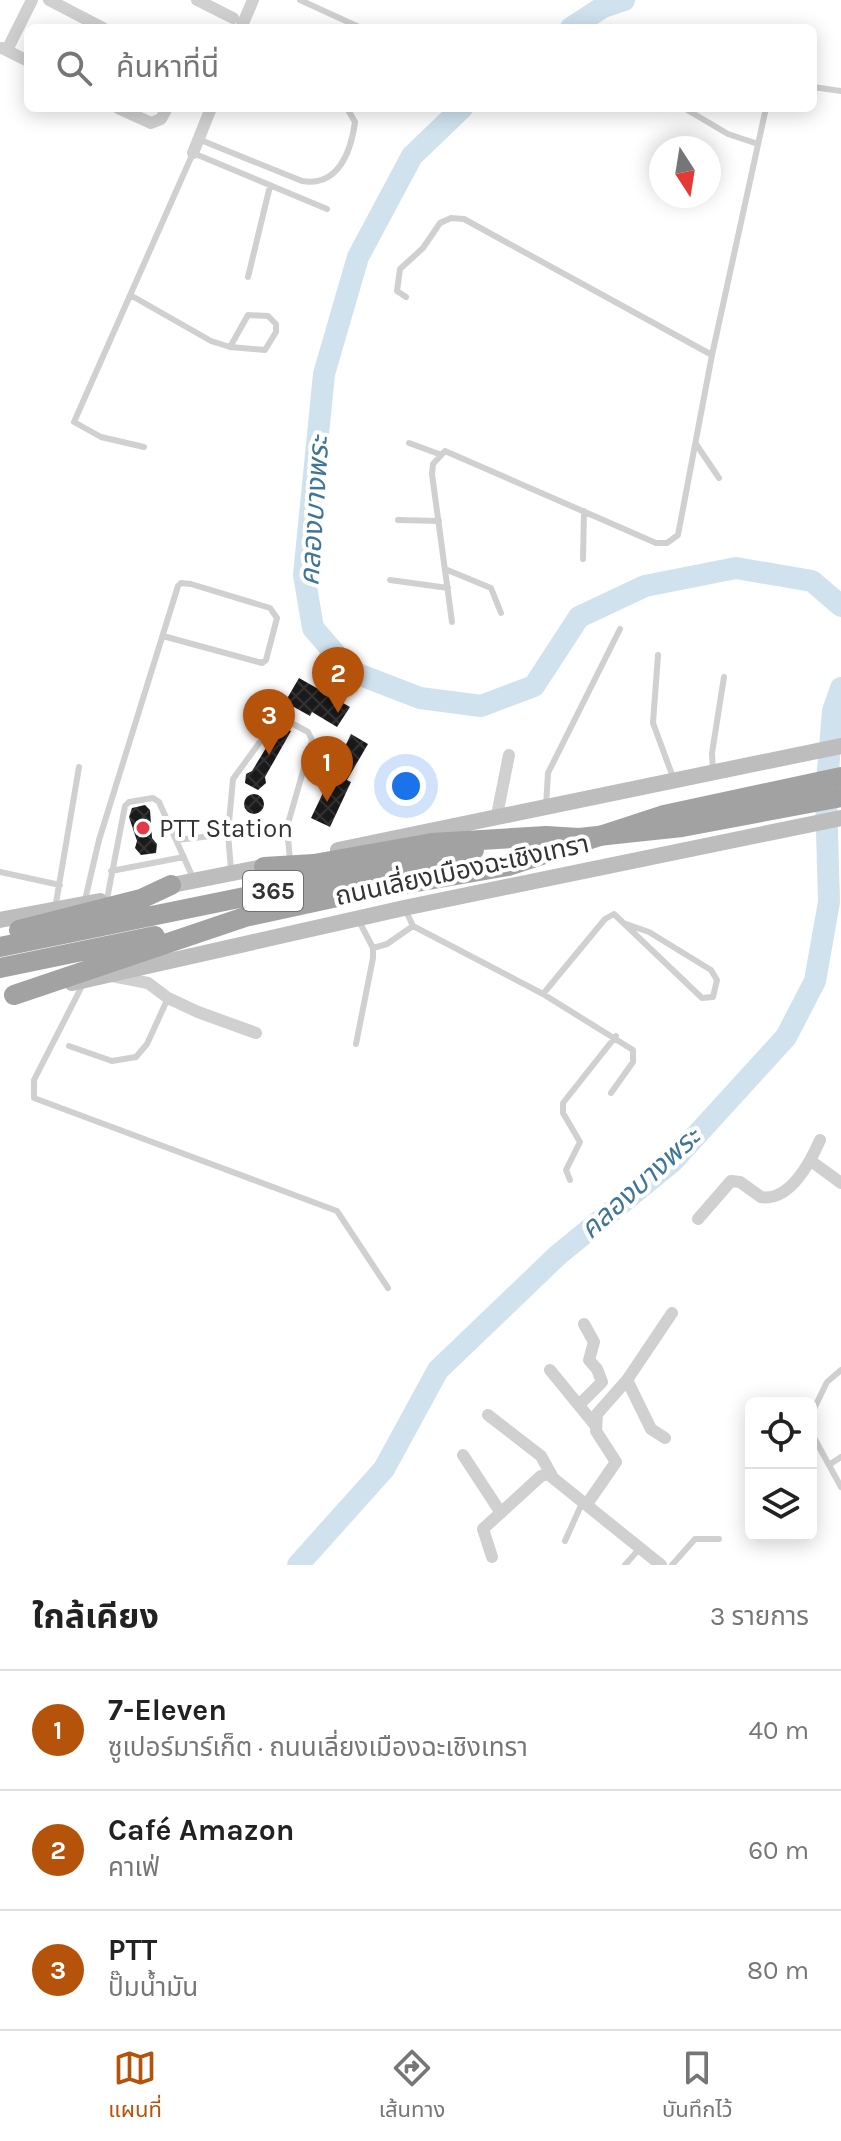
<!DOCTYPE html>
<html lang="th">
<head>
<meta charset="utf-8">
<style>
	:root { --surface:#fff; --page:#f2f2f2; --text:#222; --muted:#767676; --line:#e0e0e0; --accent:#b45309 }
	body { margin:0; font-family:Karla,"Noto Sans Thai",sans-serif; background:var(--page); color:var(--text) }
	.controls { position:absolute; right:24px; bottom:24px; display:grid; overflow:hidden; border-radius:12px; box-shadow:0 4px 20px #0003 }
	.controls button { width:72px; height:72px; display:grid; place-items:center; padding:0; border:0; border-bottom:2px solid var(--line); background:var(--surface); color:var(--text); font:40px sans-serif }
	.compass { position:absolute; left:649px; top:136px; width:72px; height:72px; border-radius:50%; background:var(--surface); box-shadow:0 4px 20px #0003; rotate:168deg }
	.you { position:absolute; left:406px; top:786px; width:28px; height:28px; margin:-20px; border:6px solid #fff; border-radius:50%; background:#1a73e8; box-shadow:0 0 0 12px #1a73e833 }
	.badge { display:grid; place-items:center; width:52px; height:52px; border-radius:50%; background:var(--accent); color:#fff; font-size:26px; font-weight:700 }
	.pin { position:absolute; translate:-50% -66px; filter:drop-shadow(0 2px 4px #0008) }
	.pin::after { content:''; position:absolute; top:42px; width:28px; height:24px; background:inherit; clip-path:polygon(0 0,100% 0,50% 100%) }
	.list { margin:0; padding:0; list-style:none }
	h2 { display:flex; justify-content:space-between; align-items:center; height:104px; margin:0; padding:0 32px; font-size:34px }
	h2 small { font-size:26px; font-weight:400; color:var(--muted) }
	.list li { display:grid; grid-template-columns:52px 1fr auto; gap:24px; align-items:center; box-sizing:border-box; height:120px; padding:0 32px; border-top:2px solid var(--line) }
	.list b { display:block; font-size:30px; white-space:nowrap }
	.list p { margin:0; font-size:26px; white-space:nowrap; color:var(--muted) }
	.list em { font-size:26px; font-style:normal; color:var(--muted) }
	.icon { flex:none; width:44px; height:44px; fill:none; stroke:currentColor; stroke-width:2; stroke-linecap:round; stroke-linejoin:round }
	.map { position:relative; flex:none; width:841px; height:1565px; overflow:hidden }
	.search { position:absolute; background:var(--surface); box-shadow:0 4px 20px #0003; left:24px; right:24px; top:24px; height:88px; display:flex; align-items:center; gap:20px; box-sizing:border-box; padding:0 28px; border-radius:12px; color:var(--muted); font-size:30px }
	.sheet { height:464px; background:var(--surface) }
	nav { display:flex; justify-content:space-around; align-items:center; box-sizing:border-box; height:112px; border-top:2px solid var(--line); background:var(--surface); font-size:22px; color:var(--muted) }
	nav a { display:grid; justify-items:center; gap:4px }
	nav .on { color:var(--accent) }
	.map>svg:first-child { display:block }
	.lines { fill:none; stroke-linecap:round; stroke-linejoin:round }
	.river { stroke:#cfe2ee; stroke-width:22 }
	.building { fill:url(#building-cross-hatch) }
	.service { stroke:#d0d0d0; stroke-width:6 }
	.minor { stroke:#d0d0d0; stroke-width:12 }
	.secondary { stroke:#bdbdbd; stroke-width:16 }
	.trunk { stroke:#a2a2a2; stroke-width:20 }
	.trunk-bridge { stroke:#a2a2a2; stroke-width:20 }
	.poi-dot { fill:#e63946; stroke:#fff; stroke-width:3 }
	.labels { text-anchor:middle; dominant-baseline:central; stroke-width:8; stroke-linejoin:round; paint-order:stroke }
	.shield { fill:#fff; stroke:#707070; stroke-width:2 }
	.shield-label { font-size:24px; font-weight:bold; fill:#333 }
	.poi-label { font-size:26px; fill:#333; stroke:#fff; text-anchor:start }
	.street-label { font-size:26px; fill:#333; stroke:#fff }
	.water-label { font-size:28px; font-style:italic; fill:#3f7597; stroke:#fff }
</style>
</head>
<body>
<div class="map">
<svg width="841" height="1565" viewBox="0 0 841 1565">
	<defs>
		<pattern id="building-cross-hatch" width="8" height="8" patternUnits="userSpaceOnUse" patternTransform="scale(2)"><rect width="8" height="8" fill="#1a1a1a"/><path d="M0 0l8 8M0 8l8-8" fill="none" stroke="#333"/></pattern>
	</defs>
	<rect width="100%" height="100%" fill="#fff"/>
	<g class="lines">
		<path class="river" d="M 571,28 L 603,7 L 624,0
			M 462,108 L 412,156 L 358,257 L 324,374 L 304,575 L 313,628 L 350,671 L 420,698 L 481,706 L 534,686 L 579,617 L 645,586 L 736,568 L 812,581 L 841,606
			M 298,1565 L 384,1469 L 438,1370 L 558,1255 L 672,1162 L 786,1037 L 815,981 L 829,902 L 826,794 L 833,711 L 841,688"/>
	</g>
	<path class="building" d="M 299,678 L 350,707 L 337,727 L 312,712 L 310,716 L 285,702 Z
		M 280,725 L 291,731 L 265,777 L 266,783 L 258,790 L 245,783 L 246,774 L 252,771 Z
		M 351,734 L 368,744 L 347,780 L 351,782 L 330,827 L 311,818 Z
		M244 804a10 10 0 1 1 20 0a10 10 0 1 1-20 0Z
		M 145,805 L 150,810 L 152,838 L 157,844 L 156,853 L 141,855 L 135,848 L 137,841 L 129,817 L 132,808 Z"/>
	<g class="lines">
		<path class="service" d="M 300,0 L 359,27
			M 813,87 L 841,91
			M 684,108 L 728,134 L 758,144
			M 198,139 L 302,181 C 338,187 351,152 355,122 L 347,108
			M 248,277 L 270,186
			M 132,296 L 211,341 L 230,347 L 265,350 L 276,332 L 276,324 L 268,316 L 248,315 L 230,347
			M 406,297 L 397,291 L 400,269 L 423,248 L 440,223 L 451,218 L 464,219 L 712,355
			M 409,443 L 439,454
			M 696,444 L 719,478
			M 144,447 L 101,437 L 74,422 L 193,153 L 327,209
			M 398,520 L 439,521
			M 583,559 L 584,511
			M 445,569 L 491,588 L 501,613
			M 390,580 L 448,588
			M 452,622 L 432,474 L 433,464 L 445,451 L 656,543 L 667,543 L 678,535 L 712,355 L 766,108
			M 658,655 L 653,723 L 674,780
			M 713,772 L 712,753 L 724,677
			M 546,806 L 548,773 L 620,629
			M 177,840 L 287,827
			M 231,870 L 228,833 L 233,779 L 276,720 L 282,718 L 308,732 L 312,740 L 287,827 L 290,860
			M 111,871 L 184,857
			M 0,872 L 60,885
			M 107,899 L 125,806 L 129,802 L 153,798 L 159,802 L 193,878
			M 85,900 L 99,840 L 178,586 L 181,583 L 191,584 L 270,608 L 277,618 L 266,660 L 262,663 L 163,636
			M 55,909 L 79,767
			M 406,911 L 413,926 L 543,994 L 633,1050 L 633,1062 L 611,1093
			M 373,948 L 387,944 L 413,926
			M 83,984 L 34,1080 L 34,1098 L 337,1211 L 388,1288
			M 543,994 L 605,919 L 614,914 L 702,998 L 713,997 L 717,980 L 711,970 L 649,932 L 626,924
			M 356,1044 L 373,958 L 373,948 L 359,921
			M 69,1046 L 112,1061 L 136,1057 L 147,1044 L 168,998
			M 570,1180 L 566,1170 L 580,1142 L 563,1113 L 563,1103 L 616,1036
			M 811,1415 L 827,1382 L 841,1370
			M 811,1432 L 841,1487
			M 829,1465 L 841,1457
			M 565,1541 L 583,1501
			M 625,1565 L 640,1548
			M 672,1565 L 695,1539 L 719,1539"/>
		<path class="minor" d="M 49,0 L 103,28
			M 197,0 L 233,18
			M 241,28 L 253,0
			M 2,48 L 28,61
			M 7,50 L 32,0
			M 118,108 L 151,123 L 161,119 L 167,108
			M 193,153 L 211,108
			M 497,815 L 509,755
			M 112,976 L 148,983 L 168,998 L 198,1012 L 256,1033
			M 811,1161 L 841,1183
			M 698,1219 L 731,1181 L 740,1182 L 761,1197 C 790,1202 811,1161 820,1140
			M 550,1370 L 595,1425
			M 627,1380 L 651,1429 L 665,1438
			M 579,1405 L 602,1382 L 597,1369 L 589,1360 L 594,1342 L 584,1324
			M 488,1415 L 541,1456 L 552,1476
			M 463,1455 L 501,1513
			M 587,1504 L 616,1462 L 596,1431 L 597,1414 L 627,1380 L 672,1313
			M 492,1557 L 483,1529 L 541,1476 L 548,1474 L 661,1565"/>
		<path class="secondary" d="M 338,850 L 841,746
			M 162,887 L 273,865
			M 0,920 L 100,901
			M 72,983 L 404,908 L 841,818"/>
		<path class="trunk" d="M 264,867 L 314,864 L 432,843 L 546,836 L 579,838 L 682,827 L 841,797
			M 19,930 L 141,899 L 171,885
			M 0,947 L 474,850
			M 0,968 L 155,936
			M 14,995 L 245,917 L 365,891"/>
		<path class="trunk-bridge" d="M 365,891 L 508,866 L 664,815 L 841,777"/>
	</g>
	<circle class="poi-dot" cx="143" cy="828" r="8"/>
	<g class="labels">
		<rect class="shield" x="243" y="871" width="60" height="40" rx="6"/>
		<g class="shield-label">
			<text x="273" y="891">365</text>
		</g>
		<g class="poi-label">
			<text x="159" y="828">PTT Station</text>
		</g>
		<g class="street-label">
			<text transform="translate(462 870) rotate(-12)">ถนนเลี่ยงเมืองฉะเชิงเทรา</text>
		</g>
		<g class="water-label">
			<text transform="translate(314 511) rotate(-86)">คลองบางพระ</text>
			<text transform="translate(640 1183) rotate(-42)">คลองบางพระ</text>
		</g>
	</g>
</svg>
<div class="controls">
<button><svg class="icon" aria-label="locate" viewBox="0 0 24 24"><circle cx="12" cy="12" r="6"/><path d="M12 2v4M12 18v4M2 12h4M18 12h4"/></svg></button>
<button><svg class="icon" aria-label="layers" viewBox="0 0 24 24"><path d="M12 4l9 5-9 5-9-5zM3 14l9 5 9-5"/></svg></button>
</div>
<svg class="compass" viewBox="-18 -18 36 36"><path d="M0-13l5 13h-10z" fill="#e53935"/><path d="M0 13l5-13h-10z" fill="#767676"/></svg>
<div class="you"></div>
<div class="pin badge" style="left:327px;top:802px">1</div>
<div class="pin badge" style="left:338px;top:713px">2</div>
<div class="pin badge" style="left:269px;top:755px">3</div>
<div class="search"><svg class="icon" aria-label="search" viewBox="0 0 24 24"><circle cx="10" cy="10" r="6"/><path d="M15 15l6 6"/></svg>ค้นหาที่นี่</div>
</div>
<section class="sheet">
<h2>ใกล้เคียง<small>3 รายการ</small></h2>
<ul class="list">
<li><span class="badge">1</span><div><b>7-Eleven</b><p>ซูเปอร์มาร์เก็ต · ถนนเลี่ยงเมืองฉะเชิงเทรา</p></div><em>40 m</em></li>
<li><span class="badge">2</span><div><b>Café Amazon</b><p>คาเฟ่</p></div><em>60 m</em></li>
<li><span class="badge">3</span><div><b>PTT</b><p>ปั๊มน้ำมัน</p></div><em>80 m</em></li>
</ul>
</section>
<nav>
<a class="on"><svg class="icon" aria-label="map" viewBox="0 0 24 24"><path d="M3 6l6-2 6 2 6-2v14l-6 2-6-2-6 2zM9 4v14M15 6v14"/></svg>แผนที่</a>
<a><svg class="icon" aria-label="directions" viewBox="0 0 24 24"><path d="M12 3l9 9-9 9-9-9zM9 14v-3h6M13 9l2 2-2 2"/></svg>เส้นทาง</a>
<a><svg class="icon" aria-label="saved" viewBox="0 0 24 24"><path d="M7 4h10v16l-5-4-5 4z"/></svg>บันทึกไว้</a>
</nav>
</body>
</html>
